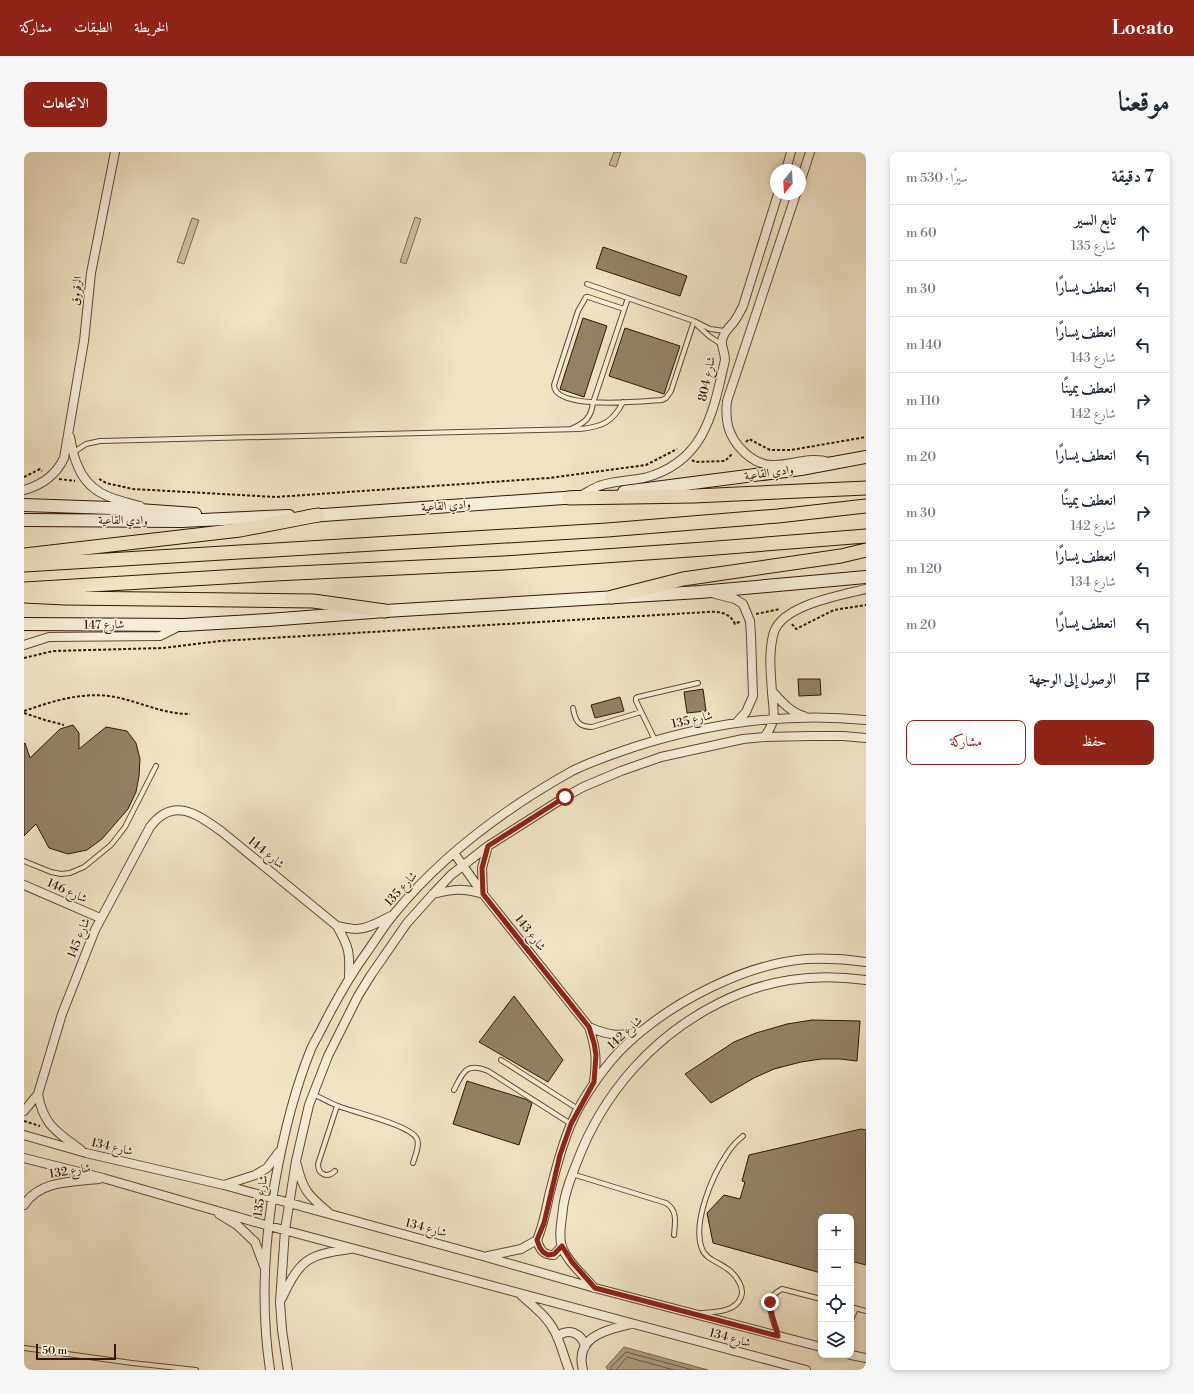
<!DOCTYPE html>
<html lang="ar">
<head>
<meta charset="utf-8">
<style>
	:root { --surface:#fff; --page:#f6f6f7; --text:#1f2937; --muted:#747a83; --line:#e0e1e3; --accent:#8f2418 }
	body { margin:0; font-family:"Libre Bodoni",Amiri,serif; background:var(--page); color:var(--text); direction:rtl }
	.controls { position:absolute; right:12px; bottom:12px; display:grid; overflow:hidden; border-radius:8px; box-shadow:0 2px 6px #0003 }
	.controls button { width:36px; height:36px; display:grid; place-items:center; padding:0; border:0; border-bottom:1px solid var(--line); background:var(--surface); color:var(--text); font:20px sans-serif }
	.compass { position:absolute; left:746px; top:12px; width:36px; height:36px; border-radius:50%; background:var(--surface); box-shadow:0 2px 6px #0003; rotate:198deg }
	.scale { position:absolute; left:12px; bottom:10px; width:80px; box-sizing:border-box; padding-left:4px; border:2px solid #301804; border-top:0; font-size:11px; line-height:14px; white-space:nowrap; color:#301804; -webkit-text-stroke:3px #f5edd8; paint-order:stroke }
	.stop { position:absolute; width:12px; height:12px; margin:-9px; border:3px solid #8f2418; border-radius:50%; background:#fff }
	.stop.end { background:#8f2418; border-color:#fff; box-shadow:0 1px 4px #0008 }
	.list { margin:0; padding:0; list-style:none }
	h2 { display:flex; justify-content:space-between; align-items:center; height:52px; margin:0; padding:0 16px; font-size:17px }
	h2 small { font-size:13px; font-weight:400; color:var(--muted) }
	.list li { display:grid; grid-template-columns:26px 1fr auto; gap:12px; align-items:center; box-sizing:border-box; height:56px; padding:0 16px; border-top:1px solid var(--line) }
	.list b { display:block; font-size:15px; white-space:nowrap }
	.list p { margin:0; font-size:13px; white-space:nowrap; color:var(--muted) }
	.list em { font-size:13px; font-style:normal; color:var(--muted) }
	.actions { display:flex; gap:8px; padding:12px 16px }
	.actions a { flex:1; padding:9px 0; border:1px solid var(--accent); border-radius:8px; text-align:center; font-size:14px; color:var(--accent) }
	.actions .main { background:var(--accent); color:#fff }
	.icon { flex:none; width:22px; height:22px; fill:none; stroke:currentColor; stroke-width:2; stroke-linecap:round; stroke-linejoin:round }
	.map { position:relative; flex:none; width:842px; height:1218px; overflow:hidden; direction:ltr; border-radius:8px }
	header { display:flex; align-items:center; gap:24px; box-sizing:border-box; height:56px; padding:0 20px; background:var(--accent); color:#fff }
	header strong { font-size:19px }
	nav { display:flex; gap:22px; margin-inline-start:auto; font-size:14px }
	.intro { display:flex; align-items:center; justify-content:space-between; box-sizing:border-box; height:96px; padding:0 24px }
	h1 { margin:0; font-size:28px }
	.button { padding:10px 18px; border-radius:8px; background:var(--accent); color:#fff; font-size:14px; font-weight:700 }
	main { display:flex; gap:24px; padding:0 24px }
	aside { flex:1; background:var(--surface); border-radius:8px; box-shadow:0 2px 6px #0003 }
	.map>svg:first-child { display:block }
	.green { fill:#cfc0a3; stroke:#806c54 }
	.water { fill:#ae9e82; stroke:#7c6850 }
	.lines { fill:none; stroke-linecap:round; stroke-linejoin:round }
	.shore { stroke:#6f5b43; stroke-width:1 }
	.building { fill:#938267; stroke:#301804 }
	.lane-casing { stroke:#604b34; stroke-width:6 }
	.street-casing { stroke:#604b34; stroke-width:10 }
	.secondary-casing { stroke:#301804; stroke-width:14 }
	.primary-casing { stroke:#301804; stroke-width:15 }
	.path { stroke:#301804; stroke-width:2; stroke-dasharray:3 2; stroke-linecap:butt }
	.lane { stroke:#f5edd8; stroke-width:4 }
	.street { stroke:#f5edd8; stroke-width:8 }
	.secondary { stroke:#f5edd8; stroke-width:12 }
	.primary { stroke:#efe3c3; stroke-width:13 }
	.route { stroke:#8f2418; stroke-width:5 }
	.labels { text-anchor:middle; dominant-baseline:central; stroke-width:3; stroke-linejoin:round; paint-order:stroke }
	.street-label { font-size:12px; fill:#301804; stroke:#f5edd8 }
</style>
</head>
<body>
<header>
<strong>Locato</strong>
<nav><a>الخريطة</a><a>الطبقات</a><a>مشاركة</a></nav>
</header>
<div class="intro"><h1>موقعنا</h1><a class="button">الاتجاهات</a></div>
<main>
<aside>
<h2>7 دقيقة<small>سيرًا · 530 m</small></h2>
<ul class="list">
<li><svg class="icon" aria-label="ahead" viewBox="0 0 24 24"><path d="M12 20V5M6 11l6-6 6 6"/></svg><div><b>تابع السير</b><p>شارع 135</p></div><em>60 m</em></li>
<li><svg class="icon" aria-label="left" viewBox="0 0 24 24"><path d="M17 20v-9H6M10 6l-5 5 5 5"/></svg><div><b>انعطف يسارًا</b></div><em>30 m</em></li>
<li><svg class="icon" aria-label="left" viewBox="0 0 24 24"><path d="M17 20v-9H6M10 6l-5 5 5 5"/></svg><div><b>انعطف يسارًا</b><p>شارع 143</p></div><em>140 m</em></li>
<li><svg class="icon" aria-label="right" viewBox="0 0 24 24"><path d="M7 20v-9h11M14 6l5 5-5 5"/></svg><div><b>انعطف يمينًا</b><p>شارع 142</p></div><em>110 m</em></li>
<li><svg class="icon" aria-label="left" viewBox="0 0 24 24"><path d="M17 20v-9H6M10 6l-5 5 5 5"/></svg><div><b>انعطف يسارًا</b></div><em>20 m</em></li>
<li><svg class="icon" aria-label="right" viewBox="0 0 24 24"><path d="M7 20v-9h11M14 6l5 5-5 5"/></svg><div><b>انعطف يمينًا</b><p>شارع 142</p></div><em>30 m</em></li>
<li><svg class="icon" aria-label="left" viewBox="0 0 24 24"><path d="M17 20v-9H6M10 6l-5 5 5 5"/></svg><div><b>انعطف يسارًا</b><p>شارع 134</p></div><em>120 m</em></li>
<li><svg class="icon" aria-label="left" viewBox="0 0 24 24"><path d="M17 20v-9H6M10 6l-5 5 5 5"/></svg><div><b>انعطف يسارًا</b></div><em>20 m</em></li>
<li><svg class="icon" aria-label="arrive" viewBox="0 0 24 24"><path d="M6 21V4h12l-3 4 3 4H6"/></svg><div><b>الوصول إلى الوجهة</b></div></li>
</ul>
<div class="actions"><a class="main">حفظ</a><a>مشاركة</a></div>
</aside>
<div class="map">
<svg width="842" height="1218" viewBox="0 0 842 1218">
	<rect width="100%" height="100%" fill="#efe3c3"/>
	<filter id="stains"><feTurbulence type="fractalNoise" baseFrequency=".005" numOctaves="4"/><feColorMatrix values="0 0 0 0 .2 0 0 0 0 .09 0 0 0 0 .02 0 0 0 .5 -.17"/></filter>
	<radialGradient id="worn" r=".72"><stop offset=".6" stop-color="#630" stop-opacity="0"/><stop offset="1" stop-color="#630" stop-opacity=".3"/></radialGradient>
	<path class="green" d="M 590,0 L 597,0 L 592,15 L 585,13 Z
		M 391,65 L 397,67 L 382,112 L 376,110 Z
		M 168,66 L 175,68 L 160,112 L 153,110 Z"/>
	<path class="water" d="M 600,1195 L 684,1218 L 584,1218 L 582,1215 Z"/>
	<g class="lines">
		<path class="shore" d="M 587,1218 L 587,1215 L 602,1200 L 669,1218
			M 592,1218 L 603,1205 L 650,1218"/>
	</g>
	<path class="building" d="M 579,95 L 663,124 L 656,144 L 572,116 Z
		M 559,166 L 583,174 L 560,245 L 536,237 Z
		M 601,176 L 656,194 L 640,242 L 585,224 Z
		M 774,527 L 796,527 L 797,543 L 775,544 Z
		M 679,537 L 682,559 L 663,561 L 660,540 Z
		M 596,545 L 600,559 L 571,566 L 567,553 Z
		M 49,573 L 55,581 L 55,597 L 82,575 L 103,579 L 112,591 L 116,607 L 115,624 L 112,640 L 104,657 L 78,687 L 63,698 L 44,702 L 25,696 L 12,672 L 0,684 L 0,592 L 1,591 L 6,606 L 36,577 Z
		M 490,844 L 539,908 L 524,930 L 455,890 Z
		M 788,868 L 836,869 L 833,909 L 816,907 L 797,907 L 777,910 L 750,917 L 730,926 L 687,951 L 661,922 L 710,890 L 732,881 L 763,872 Z
		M 443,929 L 501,947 L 508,951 L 495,993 L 429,972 Z
		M 837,977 L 842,978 L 842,1113 L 827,1109 L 827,1065 L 797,1065 L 797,1121 L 689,1091 L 683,1061 L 700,1043 L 716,1047 L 721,1030 L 718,1029 L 725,1003 Z"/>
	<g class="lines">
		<defs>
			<path id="lane" d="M 563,132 L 670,169 L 686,177 L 701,179
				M 600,157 L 564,145 L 562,145 L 554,159 L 530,233 C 530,259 621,249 638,248 L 642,246 L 647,239 L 670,169
				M 673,173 L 685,184 L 697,192
				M 547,277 C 561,271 567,266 569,251 L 604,146
				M 50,300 L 62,292 L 76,289 L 556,277 C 578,275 589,270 599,250
				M 549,556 C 551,568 554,575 568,575 L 617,560
				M 631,588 L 612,549 L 612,546 L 614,545 L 674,531
				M 0,709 L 27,720 L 37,722 L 46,721 L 60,715 L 87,693 L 101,675 L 132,614
				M 477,908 L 554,957
				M 430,938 C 439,920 442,910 464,919 L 547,972
				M 289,942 C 297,946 306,951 314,954 C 329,960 387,973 393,987 C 396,993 391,1004 389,1011
				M 311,1019 C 303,1027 294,1022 294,1012 L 313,954
				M 548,1022 L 642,1051 C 654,1059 651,1070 650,1083
				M 827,1155 L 842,1159
				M 678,1161 C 691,1160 712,1160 717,1145 C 719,1140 718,1135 715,1130 C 706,1111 683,1111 678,1097 C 668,1071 688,1024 703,1002 C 707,995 713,989 719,984
				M 827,1168 L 832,1156
				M 754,1183 C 749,1166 737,1147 758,1137 L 797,1147
				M 0,1196 L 108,1211 L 172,1218"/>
			<path id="street" d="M 762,18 L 767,0
				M 776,31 L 786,0
				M 772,42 L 703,249 C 702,258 702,265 704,274 C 709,293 729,314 750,313 C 769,313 786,304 805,310
				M 46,285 C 48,294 49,304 53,312 C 64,342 88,347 116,354
				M 0,338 C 18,333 32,323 40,306 L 60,189 L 67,121 L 91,0
				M 556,344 C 562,341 568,337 575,334 C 589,329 605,329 620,326 C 681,310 689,261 701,208 C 701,202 699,198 698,193 C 697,183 704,177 709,171 C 713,166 716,160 719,154 L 754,42
				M 691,442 L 711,447 L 719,452 L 726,469 L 727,484 L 729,544 L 722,560 L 712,571
				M 0,493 L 25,485 L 136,484 L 156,474
				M 748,539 C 758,550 766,560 780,564
				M 740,585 C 753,569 750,561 748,541 C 747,522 744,500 750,480 C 759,453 817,443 842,437
				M 430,701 L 459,742 L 565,875 C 572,896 573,908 570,930
				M 0,733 L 76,766
				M 409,742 C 430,737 439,736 459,742 L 458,716 L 464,694
				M 313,774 C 319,775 326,777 332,777 C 345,777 356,769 367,764
				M 565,875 C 583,883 595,885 615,880
				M 14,942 C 19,973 33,980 57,998
				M 0,959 L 14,942 L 38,862 L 71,778 L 126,675 C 149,644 173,662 197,679 L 313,774 C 325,795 326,800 325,824
				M 0,983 L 62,1001 L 200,1033 L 462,1105 L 571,1136 L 797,1195
				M 0,1006 L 79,1026 L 245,1074 L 782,1218
				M 273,1013 C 279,1039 285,1044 304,1060
				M 200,1033 L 231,1023 L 243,1016 L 255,1000
				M 0,1053 C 16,1028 48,1030 75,1027
				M 195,1062 L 213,1073 L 231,1090 L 240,1114
				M 513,1088 C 516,1098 519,1103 530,1103 L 538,1094
				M 464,1104 L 497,1097 L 513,1088 C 519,1074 522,1059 525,1044 C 531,1020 537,995 547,972 C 558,946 583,910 604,891 C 648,850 721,812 782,807 C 802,806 822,807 842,810
				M 570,1136 C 560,1123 544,1111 538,1095 C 534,1084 538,1068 539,1056 C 541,1040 547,1025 553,1010 C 579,941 629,884 695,851 C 743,827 789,821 842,828
				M 497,1143 C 509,1154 523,1164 531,1180 C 537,1192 540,1205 545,1218
				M 258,1146 C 277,1106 284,1103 326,1097
				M 533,1185 C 544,1175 558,1181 561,1195
				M 827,1203 L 842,1206
				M 246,1218 C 237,1157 240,1091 251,1030 C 259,985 270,939 287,897 C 291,888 297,879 301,870 C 314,845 327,822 343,800 C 352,787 360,774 370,762 C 418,703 482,656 548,619 C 568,609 590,602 610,595 C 685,571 763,560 842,568
				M 264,1218 L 258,1178 L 256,1150 L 261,1078 L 272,1009 L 285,953 L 304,904 L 334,844 L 347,823 L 383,771 L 409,742 L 427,723 L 464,694 L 541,645 L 559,635 L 597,619 L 637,605 L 719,587 L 740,585 L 787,584 L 819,584 L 842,586
				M 559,1218 C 550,1184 583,1178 607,1172"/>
			<path id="secondary" d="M 600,340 L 777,317 L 842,305
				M 0,353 L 87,356 L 171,362
				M 285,364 L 554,345
				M 0,368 L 157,369 L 265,364
				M 0,472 L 159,473 L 244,468 L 361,459 L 676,440 L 842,425"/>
			<path id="primary" d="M 545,346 L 670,344 L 842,336
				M 0,403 L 216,378 L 294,363
				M 0,413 L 583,378 L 754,364 L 842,354
				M 0,437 L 251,422 L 480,411 L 680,397 L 842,384
				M 0,444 L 41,446 L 289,449 L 361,459
				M 588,445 L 659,427 L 817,404 L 842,398"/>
		</defs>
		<use href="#lane" class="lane-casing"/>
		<use href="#street" class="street-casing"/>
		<use href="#secondary" class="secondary-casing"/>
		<use href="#primary" class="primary-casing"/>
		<path class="path" d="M 722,290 L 725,287 L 746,298 L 767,298 L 842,285
			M 668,308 L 671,310 L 701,309 L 709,301
			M 0,325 L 16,317 L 18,319
			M 35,327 L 51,329
			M 75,327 L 82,331 L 109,337 L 252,345 L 525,326 L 622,313 L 653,297
			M 732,462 L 756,457
			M 768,472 L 772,477 L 810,458 L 842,453
			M 0,506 L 29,499 L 139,496 L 196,489 L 684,460 C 696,459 706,461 711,472 L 717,469
			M 0,559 C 29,549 60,539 91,545 C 117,550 138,562 166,562
			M 0,561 L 21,568 L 40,573
			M 0,969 L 16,974"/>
		<use href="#lane" class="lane"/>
		<use href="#street" class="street"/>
		<use href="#secondary" class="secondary"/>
		<use href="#primary" class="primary"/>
	</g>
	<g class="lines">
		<path class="route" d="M 541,645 L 464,694 L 458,716 L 459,742 L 565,875 L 570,891 L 572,903 L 570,930 L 547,972 L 536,1003 L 520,1071 L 513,1088 L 516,1096 L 519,1100 L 524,1103 L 530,1102 L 538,1094 L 548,1110 L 571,1136 L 754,1184 L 748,1163 L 746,1150"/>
	</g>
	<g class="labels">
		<g class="street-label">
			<text transform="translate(53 139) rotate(-84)">الرقروق</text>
			<text transform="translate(683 227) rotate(-78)">شارع 804</text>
			<text transform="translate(745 321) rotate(-8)">وادي القاعية</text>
			<text transform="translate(422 354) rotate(-4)">وادي القاعية</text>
			<text x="99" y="368">وادي القاعية</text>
			<text transform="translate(80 473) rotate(-1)">شارع 147</text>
			<text transform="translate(668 568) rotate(-13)">شارع 135</text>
			<text transform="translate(242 701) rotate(39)">شارع 144</text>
			<text transform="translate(377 737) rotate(-48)">شارع 135</text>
			<text transform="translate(43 739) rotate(24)">شارع 146</text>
			<text transform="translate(506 781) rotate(52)">شارع 143</text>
			<text transform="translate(55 786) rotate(-68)">شارع 145</text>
			<text transform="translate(601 881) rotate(-43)">شارع 142</text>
			<text transform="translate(88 995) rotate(13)">شارع 134</text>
			<text transform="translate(46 1019) rotate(-9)">شارع 132</text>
			<text transform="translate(237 1044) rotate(-82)">شارع 135</text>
			<text transform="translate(402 1076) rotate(15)">شارع 134</text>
			<text transform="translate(706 1186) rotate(15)">شارع 134</text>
		</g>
	</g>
	<rect width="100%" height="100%" filter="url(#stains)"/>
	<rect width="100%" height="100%" fill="url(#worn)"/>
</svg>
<div class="controls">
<button>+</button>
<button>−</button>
<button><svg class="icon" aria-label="locate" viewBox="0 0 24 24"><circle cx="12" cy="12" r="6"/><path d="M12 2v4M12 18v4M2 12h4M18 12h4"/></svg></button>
<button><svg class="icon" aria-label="layers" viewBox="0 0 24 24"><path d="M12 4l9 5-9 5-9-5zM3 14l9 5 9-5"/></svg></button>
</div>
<svg class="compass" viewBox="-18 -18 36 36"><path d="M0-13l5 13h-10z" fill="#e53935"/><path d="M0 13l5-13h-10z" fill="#747a83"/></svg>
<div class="scale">50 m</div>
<div class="stop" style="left:541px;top:645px"></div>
<div class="stop end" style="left:746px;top:1150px"></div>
</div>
</main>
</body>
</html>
